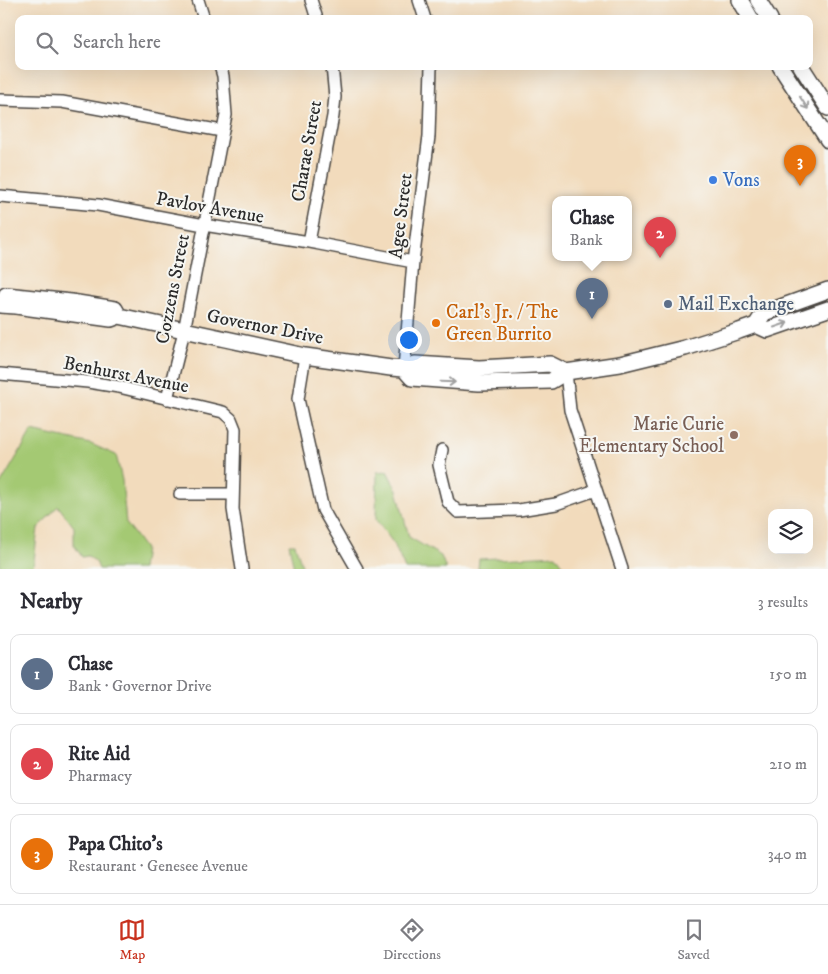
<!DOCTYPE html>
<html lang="en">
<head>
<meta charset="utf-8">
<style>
	:root { --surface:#fff; --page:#f7f7f7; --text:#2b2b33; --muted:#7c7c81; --line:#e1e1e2; --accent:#c8321e }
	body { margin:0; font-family:"IM FELL DW Pica",serif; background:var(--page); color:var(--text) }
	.controls { position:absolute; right:15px; bottom:15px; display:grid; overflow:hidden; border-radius:10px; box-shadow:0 5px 20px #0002 }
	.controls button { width:45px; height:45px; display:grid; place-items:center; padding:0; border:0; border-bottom:1px solid var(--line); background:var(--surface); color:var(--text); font:25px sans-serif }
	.you { position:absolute; left:408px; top:339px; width:18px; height:18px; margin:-12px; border:4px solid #fff; border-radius:50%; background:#1a73e8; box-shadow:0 0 0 8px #1a73e833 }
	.badge { display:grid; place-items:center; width:32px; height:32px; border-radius:50%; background:var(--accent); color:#fff; font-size:16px; font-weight:700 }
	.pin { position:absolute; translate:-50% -41px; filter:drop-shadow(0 1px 2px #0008) }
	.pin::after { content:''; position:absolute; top:26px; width:18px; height:15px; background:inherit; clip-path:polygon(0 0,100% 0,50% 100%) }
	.popup { position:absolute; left:552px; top:196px; width:80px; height:65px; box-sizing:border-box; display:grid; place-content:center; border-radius:10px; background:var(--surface); filter:drop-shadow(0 1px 4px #0005); font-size:16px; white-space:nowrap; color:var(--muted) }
	.popup b { font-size:19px; color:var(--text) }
	.popup::after { content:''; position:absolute; left:50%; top:100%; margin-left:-10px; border:10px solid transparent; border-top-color:var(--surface) }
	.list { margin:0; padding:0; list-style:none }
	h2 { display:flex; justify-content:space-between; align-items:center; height:65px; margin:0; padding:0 20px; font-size:21px }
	h2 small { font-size:16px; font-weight:400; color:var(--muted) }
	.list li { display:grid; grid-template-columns:32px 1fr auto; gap:15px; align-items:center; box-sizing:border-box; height:80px; margin:0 10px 10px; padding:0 10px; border:1px solid var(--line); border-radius:10px }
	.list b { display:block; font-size:19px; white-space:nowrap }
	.list p { margin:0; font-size:16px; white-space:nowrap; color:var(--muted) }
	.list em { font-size:16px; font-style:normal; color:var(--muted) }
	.icon { flex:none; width:28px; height:28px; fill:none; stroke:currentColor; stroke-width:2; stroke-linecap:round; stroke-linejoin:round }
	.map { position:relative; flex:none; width:828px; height:569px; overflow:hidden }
	.search { position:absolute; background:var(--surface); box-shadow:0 5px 20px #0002; left:15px; right:15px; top:15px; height:55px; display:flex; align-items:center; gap:12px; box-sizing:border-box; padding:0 18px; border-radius:10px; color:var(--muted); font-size:19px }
	.sheet { height:335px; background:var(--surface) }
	nav { display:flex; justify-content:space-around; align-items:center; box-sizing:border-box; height:70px; border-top:1px solid var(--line); background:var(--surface); font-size:14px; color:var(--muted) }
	nav a { display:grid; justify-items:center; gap:2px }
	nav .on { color:var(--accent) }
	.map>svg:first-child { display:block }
	.green { fill:#a4c973; stroke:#687a4f }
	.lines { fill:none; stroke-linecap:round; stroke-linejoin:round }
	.minor-casing { stroke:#494541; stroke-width:14 }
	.major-casing { stroke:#494541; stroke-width:18 }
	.minor { stroke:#fff; stroke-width:11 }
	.major { stroke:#fff; stroke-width:15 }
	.oneway { stroke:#a0a0a0 }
	.shop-dot { fill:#3f7fe0; stroke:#f6f6f2; stroke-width:2 }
	.service-dot { fill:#5c6f8a; stroke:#f6f6f2; stroke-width:2 }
	.food-dot { fill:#e8710a; stroke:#f6f6f2; stroke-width:2 }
	.education-dot { fill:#8d6e63; stroke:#f6f6f2; stroke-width:2 }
	.labels { text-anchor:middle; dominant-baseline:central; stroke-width:4; stroke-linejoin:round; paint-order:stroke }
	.street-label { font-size:19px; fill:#2b2b2b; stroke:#f6f6f2 }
	.shop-label { font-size:19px; fill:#366cbe; stroke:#f6f6f2; text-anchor:start }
	.service-label { font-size:19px; fill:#4e5e75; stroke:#f6f6f2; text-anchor:start }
	.food-label { font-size:19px; fill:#c56008; stroke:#f6f6f2; text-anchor:start }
	.education-label { font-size:19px; fill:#785e54; stroke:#f6f6f2; text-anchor:end }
</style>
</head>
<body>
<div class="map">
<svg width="828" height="569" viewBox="0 0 828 569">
	<rect width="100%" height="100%" fill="#f6f6f2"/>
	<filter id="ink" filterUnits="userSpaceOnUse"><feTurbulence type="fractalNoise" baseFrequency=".02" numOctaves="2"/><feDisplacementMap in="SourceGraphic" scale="10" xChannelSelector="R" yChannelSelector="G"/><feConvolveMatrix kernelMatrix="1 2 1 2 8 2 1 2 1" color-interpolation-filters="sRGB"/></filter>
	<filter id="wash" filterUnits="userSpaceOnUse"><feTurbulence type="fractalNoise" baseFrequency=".0096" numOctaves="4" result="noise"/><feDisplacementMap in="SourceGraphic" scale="20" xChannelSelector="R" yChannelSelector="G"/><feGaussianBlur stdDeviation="1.12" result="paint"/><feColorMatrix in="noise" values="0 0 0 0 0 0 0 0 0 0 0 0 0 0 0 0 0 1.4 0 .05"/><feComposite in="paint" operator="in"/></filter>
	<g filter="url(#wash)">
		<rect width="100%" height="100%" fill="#f2dbbc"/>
		<path class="green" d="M 32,431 L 91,444 L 116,455 L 122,480 L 126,523 L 145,549 L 142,569 L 99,569 L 96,562 L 88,556 L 82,557 L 74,545 L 74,527 L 58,506 L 38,528 L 33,569 L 0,569 L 0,485 Z
			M 387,471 L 397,490 L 409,537 L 441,556 L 446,569 L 405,569 L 394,544 L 376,520 L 377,472 Z
			M 289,544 L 295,544 L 303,569 L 294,569 Z
			M 556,555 L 566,569 L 478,569 L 479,559 Z"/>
	</g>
	<g filter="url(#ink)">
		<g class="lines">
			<defs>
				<path id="minor" d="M 198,0 L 204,19
					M 311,0 L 317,19
					M 419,0 L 425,19
					M 0,100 L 62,102 L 222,131
					M 0,196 L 98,205 L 204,225 L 309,242 L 413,262
					M 309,242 L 333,116 L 335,97 L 332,66
					M 305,356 L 298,399 L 323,510 L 357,569
					M 404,369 L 413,262 L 429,136 L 431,66
					M 566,372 L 570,410 L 622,569
					M 0,374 L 88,382 L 119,387 L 223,412 L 231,419 L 235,429 L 233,509 L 242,569
					M 167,399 L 184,331 L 226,115 L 223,76 L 220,66
					M 442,450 L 439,465 L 448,502 L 458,512 L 519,510 L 556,504 L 596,490
					M 180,494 L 233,494"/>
				<path id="major" d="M 740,0 L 751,19
					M 758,0 L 770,19
					M 780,66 L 828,140
					M 801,66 L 828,108
					M 6,295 L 71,302 L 115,309 L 119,316
					M 0,305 L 16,306 L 111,319 L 119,316 L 305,356 L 391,368 L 404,369 L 415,364 L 479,368 L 550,364 L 566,372
					M 756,325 L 767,330 L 828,309
					M 404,369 L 412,378 L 479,383 L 551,381 L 566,372 L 620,364 L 685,348 L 739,331 L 756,325 L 764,313 L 828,290"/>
			</defs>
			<use href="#minor" class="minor-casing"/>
			<use href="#major" class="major-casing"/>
			<use href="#minor" class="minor"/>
			<use href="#major" class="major"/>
		</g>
		<defs><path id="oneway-shaft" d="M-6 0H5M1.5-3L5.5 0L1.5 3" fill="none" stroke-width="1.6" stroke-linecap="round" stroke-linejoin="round" transform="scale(1.25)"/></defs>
		<g class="oneway">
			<use href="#oneway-shaft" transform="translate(804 103) rotate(57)"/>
			<use href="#oneway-shaft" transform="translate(781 325) rotate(-19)"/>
			<use href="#oneway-shaft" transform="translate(448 382) rotate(2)"/>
		</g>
	</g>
	<circle class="shop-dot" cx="713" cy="180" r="5"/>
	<circle class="service-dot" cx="668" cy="304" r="5"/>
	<circle class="food-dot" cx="436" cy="323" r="5"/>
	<circle class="education-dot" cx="734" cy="435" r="5"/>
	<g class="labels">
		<g class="street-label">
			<text transform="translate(307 151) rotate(-80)">Charae Street</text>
			<text transform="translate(210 208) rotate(10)">Pavlov Avenue</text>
			<text transform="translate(401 216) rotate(-83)">Agee Street</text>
			<text transform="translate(173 289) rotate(-79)">Cozzens Street</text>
			<text transform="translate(265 327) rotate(11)">Governor Drive</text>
			<text transform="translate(126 375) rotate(11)">Benhurst Avenue</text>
		</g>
		<g class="shop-label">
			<text x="723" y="180">Vons</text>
		</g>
		<g class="service-label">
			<text x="678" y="304">Mail Exchange</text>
		</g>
		<g class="food-label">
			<text x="446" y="312">Carl's Jr. / The<tspan x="446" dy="22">Green Burrito</tspan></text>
		</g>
		<g class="education-label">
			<text x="724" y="424">Marie Curie<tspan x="724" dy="22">Elementary School</tspan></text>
		</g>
	</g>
</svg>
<div class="controls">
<button><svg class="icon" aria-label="layers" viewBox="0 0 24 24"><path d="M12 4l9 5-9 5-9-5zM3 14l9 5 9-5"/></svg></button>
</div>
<div class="you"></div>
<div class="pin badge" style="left:592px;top:319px;background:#5c6f8a">1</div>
<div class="popup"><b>Chase</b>Bank</div>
<div class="pin badge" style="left:660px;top:258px;background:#e0444e">2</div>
<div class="pin badge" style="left:800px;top:186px;background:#e8710a">3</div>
<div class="search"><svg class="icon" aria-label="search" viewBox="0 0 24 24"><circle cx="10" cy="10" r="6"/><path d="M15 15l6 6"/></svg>Search here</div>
</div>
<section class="sheet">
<h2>Nearby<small>3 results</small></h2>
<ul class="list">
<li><span class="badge" style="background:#5c6f8a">1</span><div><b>Chase</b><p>Bank · Governor Drive</p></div><em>150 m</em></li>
<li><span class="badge" style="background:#e0444e">2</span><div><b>Rite Aid</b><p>Pharmacy</p></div><em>210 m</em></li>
<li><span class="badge" style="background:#e8710a">3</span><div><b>Papa Chito's</b><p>Restaurant · Genesee Avenue</p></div><em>340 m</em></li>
</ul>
</section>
<nav>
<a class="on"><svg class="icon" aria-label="map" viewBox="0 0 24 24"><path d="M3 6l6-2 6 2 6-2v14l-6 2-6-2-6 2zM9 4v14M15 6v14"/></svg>Map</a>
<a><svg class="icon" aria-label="directions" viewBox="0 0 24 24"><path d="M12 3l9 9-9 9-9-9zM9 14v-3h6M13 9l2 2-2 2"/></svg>Directions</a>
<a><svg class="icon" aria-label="saved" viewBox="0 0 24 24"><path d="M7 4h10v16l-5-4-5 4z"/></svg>Saved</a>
</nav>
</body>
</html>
